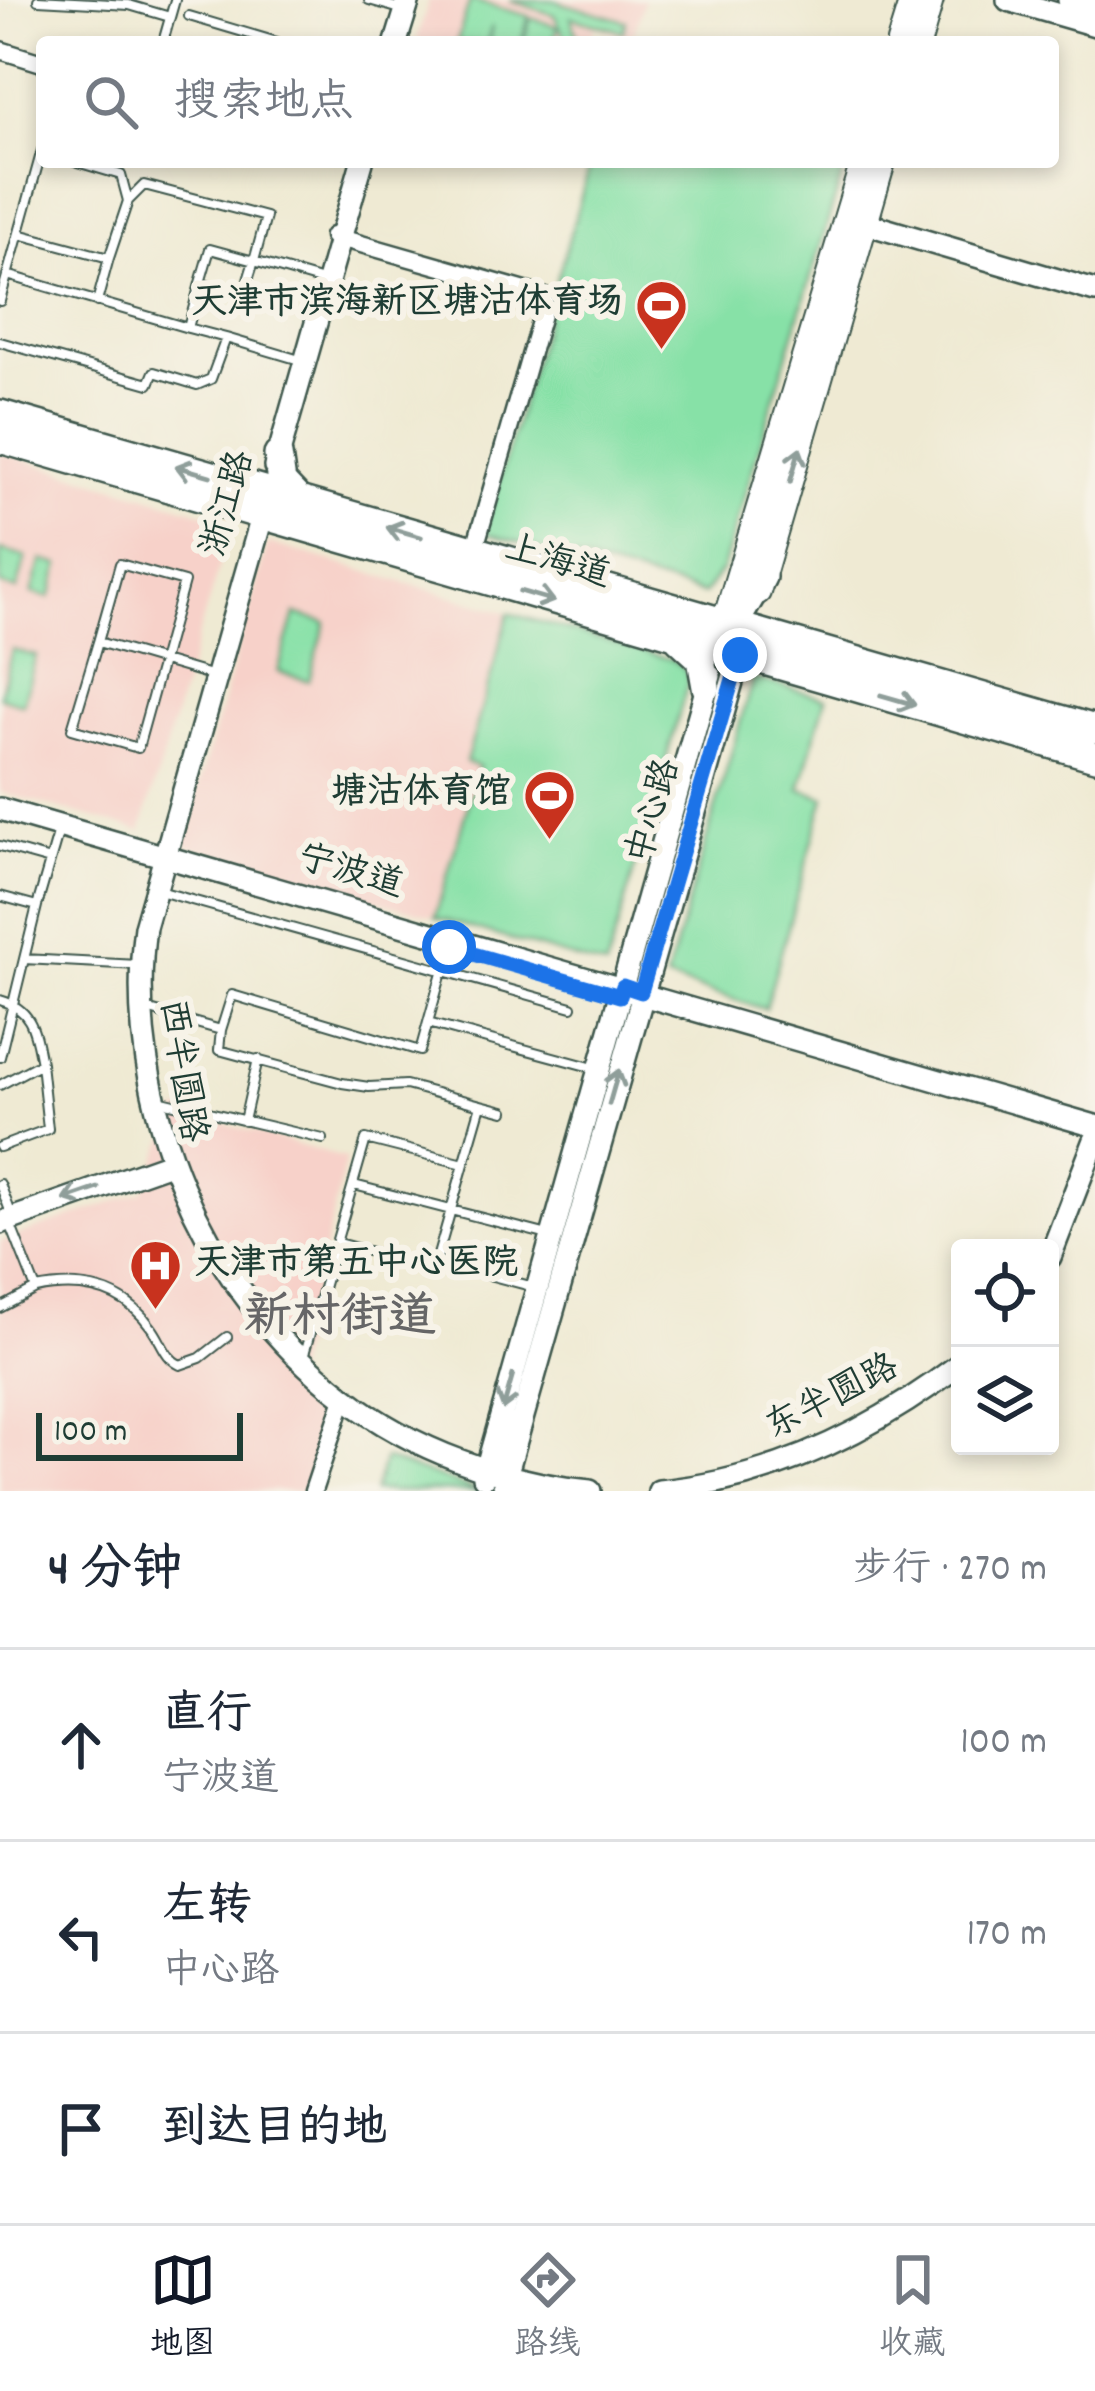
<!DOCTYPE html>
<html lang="zh">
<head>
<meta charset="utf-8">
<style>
	:root { --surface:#fff; --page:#f6f6f7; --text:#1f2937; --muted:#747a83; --line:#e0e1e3; --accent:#111827 }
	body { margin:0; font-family:Dekko,"LXGW WenKai TC",sans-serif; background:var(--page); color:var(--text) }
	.controls { position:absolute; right:36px; bottom:36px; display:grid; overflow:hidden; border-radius:12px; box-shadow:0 6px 18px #0003 }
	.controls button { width:108px; height:108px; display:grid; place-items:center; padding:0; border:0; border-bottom:3px solid var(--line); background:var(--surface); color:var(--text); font:60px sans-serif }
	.scale { position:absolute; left:36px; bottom:30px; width:207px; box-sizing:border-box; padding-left:12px; border:6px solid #1f3d34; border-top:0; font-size:33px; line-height:42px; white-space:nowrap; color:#1f3d34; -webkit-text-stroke:9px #f7f3e8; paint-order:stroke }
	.stop { position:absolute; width:36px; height:36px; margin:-27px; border:9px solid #1a73e8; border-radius:50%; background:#fff }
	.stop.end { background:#1a73e8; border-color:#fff; box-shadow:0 3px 12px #0008 }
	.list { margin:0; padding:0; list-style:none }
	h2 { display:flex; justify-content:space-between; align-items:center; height:156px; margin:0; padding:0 48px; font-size:51px }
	h2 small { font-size:39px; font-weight:400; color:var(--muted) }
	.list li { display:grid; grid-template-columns:78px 1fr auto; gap:36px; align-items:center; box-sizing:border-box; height:192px; padding:0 48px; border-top:3px solid var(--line) }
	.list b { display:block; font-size:45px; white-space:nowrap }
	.list p { margin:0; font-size:39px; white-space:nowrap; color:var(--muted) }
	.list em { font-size:39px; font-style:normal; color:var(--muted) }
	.icon { flex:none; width:66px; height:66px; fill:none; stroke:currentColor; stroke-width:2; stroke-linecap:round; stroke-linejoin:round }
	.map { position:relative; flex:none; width:1095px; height:1491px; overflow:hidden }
	.search { position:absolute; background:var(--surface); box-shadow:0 6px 18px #0003; left:36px; right:36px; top:36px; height:132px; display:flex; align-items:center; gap:30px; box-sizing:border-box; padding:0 42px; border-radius:12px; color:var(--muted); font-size:45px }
	.sheet { height:732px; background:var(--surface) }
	nav { display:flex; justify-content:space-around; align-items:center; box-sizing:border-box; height:168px; border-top:3px solid var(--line); background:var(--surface); font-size:33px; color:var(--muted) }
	nav a { display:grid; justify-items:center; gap:6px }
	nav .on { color:var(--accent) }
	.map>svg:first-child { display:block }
	.built { fill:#f7d1c9 }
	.green { fill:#87e1a7; stroke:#538f6e; stroke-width:3 }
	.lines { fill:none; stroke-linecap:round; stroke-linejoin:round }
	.service-casing { stroke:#3e574c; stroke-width:12 }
	.minor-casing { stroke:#3e574c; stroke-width:21 }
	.tertiary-casing { stroke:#3e574c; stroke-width:26 }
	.secondary-casing { stroke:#3e574c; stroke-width:28 }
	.primary-casing { stroke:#3e574c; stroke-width:32 }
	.service { stroke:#fff; stroke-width:8 }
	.minor { stroke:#fff; stroke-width:16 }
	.tertiary { stroke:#fff; stroke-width:21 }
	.secondary { stroke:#fff; stroke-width:24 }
	.primary { stroke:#fff; stroke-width:27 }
	.oneway { stroke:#8f9e9a }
	.route { stroke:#1a73e8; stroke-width:15 }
	.labels { text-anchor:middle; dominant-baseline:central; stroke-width:12; stroke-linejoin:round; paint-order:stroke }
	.poi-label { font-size:36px; font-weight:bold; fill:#1f3d34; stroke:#f7f3e8; text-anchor:end }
	.street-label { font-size:36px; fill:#1f3d34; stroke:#f7f3e8 }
	.district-label { font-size:48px; font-weight:bold; fill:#666667; stroke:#f7f3e8 }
</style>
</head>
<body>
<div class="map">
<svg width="1095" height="1491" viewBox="0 0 1095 1491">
	<rect width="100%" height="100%" fill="#f7f3e8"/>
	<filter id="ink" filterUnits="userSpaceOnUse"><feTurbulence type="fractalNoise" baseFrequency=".00833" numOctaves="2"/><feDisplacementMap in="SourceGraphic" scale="24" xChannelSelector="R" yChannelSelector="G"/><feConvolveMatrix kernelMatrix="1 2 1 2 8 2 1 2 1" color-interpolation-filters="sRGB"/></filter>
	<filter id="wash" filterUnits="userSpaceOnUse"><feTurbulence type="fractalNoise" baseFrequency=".004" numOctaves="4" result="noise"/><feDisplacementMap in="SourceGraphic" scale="48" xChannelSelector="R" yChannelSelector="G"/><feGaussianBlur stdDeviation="2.7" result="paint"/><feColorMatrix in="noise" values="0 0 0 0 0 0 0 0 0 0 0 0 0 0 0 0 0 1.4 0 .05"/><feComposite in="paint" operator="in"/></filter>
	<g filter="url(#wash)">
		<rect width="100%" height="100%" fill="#efead3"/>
		<path class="built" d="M 429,0 L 644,0 L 632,39 L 595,27 L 590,42 L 416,42 Z
			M 0,453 L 232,521 L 141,831 L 0,792 Z
			M 268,543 L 509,613 L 466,761 L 479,766 L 435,917 L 182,844 Z
			M 178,1110 L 346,1159 L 292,1382 L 326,1413 L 329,1426 L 307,1491 L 0,1491 L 0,1242 L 143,1192 Z"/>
		<path class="green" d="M 470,0 L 529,16 L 521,42 L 489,42 L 492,26 L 487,42 L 457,42 Z
			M 510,0 L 552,0 L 626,21 L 623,32 L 571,17 L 579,42 L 567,42 L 554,15 Z
			M 531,18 L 558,27 L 553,42 L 523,42 Z
			M 566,162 L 846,162 L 722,569 L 704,594 L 484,533 L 589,169 Z
			M 0,550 L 26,557 L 17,590 L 0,585 Z
			M 42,560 L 60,565 L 50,598 L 32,593 Z
			M 509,613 L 673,660 L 686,671 L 688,683 L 606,968 L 435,917 L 479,767 L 466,762 Z
			M 295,614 L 326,623 L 309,681 L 278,672 Z
			M 12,650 L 36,656 L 23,704 L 0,697 Z
			M 753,678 L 826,698 L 800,789 L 825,797 L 765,1009 L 666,979 Z
			M 384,1459 L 479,1491 L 374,1491 Z"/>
	</g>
	<g filter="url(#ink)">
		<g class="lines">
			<defs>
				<path id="service" d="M 38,0 L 129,5 L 170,17
					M 369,0 L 404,10
					M 189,16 L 277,42
					M 163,42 L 175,0
					M 77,162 L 121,175 L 128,201 L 109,258
					M 128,201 L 144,185 L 266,217 L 254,261 L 210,249 L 200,283
					M 19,234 L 109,258 L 97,302
					M 7,275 L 188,328
					M 0,301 L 42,150
					M 226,338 L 188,328 L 200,283 L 243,296 L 254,261 L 326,282
					M 0,342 L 149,384 L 154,372 L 197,385 L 211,379 L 226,338 L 303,361
					M 98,642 L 120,564 L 184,582 L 138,748 L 72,729 L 98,642 L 214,676
					M 0,846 L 50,860
					M 156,890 L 572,1007
					M 0,896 L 37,906 L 24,959
					M 37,906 L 60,827
					M 0,1000 C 33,1009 35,1033 41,1063 L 0,1085
					M 143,1008 L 221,1030 L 219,1050 L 342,1083 L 369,1087 L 406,1085 L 481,1105
					M 428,1023 L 594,1068
					M 221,1030 L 232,995 L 420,1051 L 449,947
					M 0,1057 L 24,959 L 138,965
					M 162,1101 L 323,1139
					M 244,1121 L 258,1059
					M 0,1147 L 48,1129 L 41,1063
					M 0,1184 L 12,1216
					M 354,1185 L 552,1236
					M 338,1243 L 434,1269 L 464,1164
					M 436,1261 L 534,1287
					M 36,1289 C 81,1280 123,1288 151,1327 C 162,1341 164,1357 180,1365 L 200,1358 L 227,1337
					M 0,1308 L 36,1289 L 9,1221
					M 304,1354 L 366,1139 L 464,1164 L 481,1105 L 504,1111"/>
				<path id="minor" d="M 0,50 L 42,63
					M 333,236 L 543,296 L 545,304 L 474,551
					M 313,1491 L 344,1398"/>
				<path id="tertiary" d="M 1008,0 L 1095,25
					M 1069,0 L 1095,8
					M 396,42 L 409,0
					M 854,220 L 1095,291
					M 275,467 L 362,162
					M 266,503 L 145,927 C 122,1102 204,1291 344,1397 C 412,1450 505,1483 590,1491
					M 0,809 L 1095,1126
					M 0,1223 L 173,1162
					M 1050,1257 L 1095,1140
					M 484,1477 L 710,676
					M 504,1483 L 740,654
					M 659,1491 C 770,1481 872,1431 960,1364"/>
				<path id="secondary" d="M 899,42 L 912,0
					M 919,42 L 931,0
					M 758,592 L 883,162
					M 720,637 L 863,162"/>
				<path id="primary" d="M 0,414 L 1095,729
					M 0,439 L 1095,757
					M 278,455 L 282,482 L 301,502
					M 716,631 L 739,616 L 762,577
					M 679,639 L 701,659 L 706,687"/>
			</defs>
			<use href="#service" class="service-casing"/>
			<use href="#minor" class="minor-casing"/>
			<use href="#tertiary" class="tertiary-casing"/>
			<use href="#secondary" class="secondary-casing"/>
			<use href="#primary" class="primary-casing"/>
			<use href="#service" class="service"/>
			<use href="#minor" class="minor"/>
			<use href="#tertiary" class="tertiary"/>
			<use href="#secondary" class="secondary"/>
			<use href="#primary" class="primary"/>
		</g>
		<defs><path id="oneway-shaft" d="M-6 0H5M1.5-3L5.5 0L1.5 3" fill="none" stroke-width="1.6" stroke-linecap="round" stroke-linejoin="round" transform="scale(3)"/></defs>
		<g class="oneway">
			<use href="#oneway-shaft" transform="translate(795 465) rotate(-74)"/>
			<use href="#oneway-shaft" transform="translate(193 471) rotate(-164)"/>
			<use href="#oneway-shaft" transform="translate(404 532) rotate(-164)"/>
			<use href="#oneway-shaft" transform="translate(537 596) rotate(16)"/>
			<use href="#oneway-shaft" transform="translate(898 700) rotate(16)"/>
			<use href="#oneway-shaft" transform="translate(614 1087) rotate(-74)"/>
			<use href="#oneway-shaft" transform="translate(81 1194) rotate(161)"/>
			<use href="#oneway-shaft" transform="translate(508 1392) rotate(106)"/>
		</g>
	</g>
	<g class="lines" filter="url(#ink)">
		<path class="route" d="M 449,947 L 620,996 L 623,986 L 641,992 L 740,655"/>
	</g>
	<defs>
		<symbol id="stadium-pin" viewBox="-11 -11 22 30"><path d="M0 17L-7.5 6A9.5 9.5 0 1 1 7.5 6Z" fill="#c8321e" stroke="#f7f3e8"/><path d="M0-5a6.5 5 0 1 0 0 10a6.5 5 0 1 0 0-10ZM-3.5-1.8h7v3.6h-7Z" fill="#fff"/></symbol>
		<symbol id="hospital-pin" viewBox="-11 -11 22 30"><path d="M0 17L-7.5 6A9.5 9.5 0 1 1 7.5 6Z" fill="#c8321e" stroke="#f7f3e8"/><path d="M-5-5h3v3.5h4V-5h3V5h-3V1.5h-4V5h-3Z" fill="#fff"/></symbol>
	</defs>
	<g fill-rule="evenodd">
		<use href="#stadium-pin" x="632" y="276" width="59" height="81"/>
		<use href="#stadium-pin" x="520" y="766" width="59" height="81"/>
		<use href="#hospital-pin" x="126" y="1236" width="59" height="81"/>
	</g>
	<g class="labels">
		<g class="poi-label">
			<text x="623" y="305">天津市滨海新区塘沽体育场</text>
			<text x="511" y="795">塘沽体育馆</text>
			<text x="194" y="1266" text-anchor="start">天津市第五中心医院</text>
		</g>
		<g class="street-label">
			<text transform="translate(230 504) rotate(-74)">浙江路</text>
			<text transform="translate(557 564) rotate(16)">上海道</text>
			<text transform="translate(656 812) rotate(-74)">中心路</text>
			<text transform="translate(350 874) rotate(16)">宁波道</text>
			<text transform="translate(180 1071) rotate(81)">西半圆路</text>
			<text transform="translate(833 1399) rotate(-27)">东半圆路</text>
		</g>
		<g class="district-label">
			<text x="340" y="1320">新村街道</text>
		</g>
	</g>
</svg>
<div class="controls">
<button><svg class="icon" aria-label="locate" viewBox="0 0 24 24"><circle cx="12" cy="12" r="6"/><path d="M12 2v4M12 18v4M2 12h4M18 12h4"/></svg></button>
<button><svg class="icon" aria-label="layers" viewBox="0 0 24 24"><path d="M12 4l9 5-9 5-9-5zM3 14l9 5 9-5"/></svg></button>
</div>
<div class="scale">100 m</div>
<div class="stop" style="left:449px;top:947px"></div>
<div class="stop end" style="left:740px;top:655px"></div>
<div class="search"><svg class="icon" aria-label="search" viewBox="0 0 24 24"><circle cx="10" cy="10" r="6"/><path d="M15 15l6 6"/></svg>搜索地点</div>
</div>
<section class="sheet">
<h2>4 分钟<small>步行 · 270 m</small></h2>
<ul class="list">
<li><svg class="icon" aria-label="ahead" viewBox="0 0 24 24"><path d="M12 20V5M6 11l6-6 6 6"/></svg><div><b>直行</b><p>宁波道</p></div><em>100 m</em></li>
<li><svg class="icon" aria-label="left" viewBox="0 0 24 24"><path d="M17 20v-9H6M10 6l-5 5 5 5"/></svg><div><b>左转</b><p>中心路</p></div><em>170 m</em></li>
<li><svg class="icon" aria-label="arrive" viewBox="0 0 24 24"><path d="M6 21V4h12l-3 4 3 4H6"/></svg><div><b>到达目的地</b></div></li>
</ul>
</section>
<nav>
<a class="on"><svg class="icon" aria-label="map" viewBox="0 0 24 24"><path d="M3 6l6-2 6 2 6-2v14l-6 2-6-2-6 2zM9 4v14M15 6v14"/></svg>地图</a>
<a><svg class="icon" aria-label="directions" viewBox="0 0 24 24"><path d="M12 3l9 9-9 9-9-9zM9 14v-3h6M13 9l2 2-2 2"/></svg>路线</a>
<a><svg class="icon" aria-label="saved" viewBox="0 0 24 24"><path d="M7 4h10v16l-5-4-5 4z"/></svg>收藏</a>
</nav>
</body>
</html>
